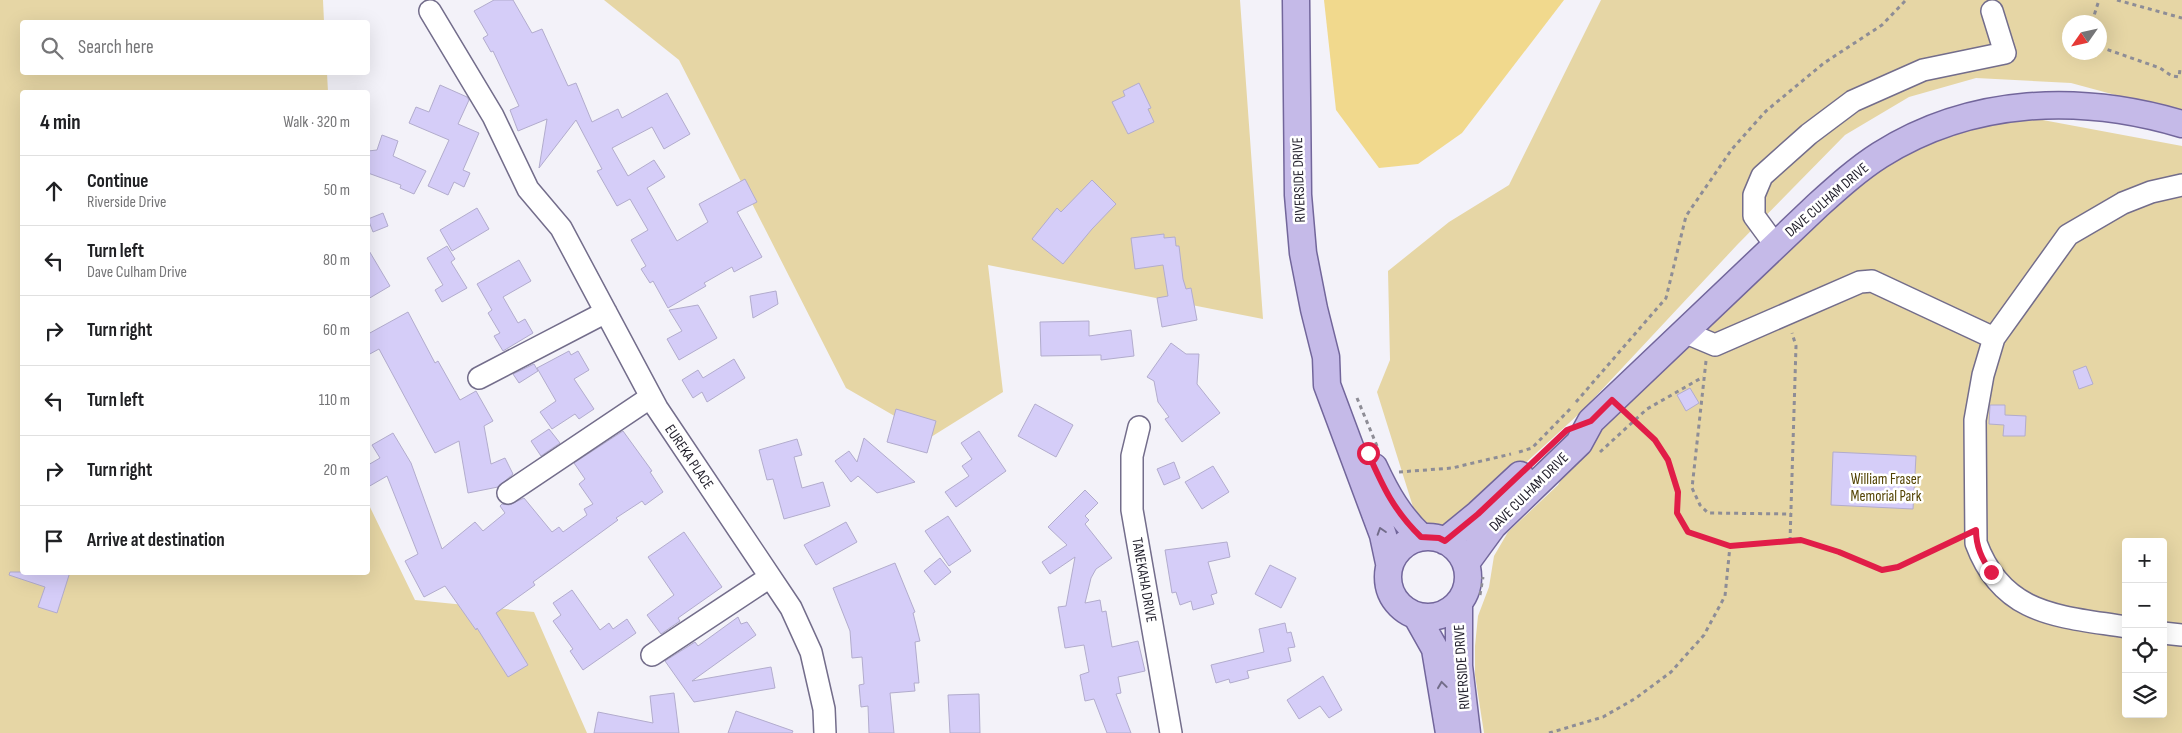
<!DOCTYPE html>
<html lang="en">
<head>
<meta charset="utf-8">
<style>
	:root { --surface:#fff; --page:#f2f2f2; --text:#202124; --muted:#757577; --line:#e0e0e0 }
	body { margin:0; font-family:"Sofia Sans Condensed",sans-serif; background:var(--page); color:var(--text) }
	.controls { position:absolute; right:15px; bottom:15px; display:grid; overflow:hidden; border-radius:5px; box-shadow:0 5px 20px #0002 }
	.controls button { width:45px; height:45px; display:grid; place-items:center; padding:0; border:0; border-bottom:1px solid var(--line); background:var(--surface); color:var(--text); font:25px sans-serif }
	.compass { position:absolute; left:2062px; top:15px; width:45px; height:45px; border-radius:50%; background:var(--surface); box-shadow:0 5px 20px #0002; rotate:236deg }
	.stop { position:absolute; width:15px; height:15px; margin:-11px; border:4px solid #e11d48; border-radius:50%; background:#fff }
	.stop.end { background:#e11d48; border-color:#fff; box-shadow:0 1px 5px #0008 }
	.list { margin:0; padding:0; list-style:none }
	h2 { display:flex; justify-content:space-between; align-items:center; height:65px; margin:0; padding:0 20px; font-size:21px }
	h2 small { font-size:16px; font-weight:400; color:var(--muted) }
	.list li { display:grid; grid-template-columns:32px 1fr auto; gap:15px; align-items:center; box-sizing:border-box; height:70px; padding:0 20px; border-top:1px solid var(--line) }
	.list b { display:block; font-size:19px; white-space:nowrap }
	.list p { margin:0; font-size:16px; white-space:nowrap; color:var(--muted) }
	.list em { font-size:16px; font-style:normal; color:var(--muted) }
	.icon { flex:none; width:28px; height:28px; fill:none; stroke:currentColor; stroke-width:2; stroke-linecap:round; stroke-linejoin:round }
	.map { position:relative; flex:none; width:2182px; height:733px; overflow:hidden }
	.search { position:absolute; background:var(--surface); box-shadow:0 5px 20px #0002; left:20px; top:20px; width:350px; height:55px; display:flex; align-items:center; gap:12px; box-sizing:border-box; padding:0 18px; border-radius:5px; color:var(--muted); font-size:19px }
	.panel { position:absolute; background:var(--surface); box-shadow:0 5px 20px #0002; left:20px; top:90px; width:350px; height:485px; border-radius:5px }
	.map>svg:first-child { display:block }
	.green { fill:#e6d6a5; fill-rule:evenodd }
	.water { fill:#f1d98d }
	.building { fill:#d5cdf8; stroke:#b2accd }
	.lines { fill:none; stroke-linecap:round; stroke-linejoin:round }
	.minor-casing { stroke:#736d8b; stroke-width:24 }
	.major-casing { stroke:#72669b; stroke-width:29 }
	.path { stroke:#8e8d96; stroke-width:3; stroke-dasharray:4 4; stroke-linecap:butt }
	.minor { stroke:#fff; stroke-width:21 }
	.major { stroke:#c5bae8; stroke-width:26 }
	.oneway { stroke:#726c89 }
	.route { stroke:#e11d48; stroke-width:6 }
	.labels { text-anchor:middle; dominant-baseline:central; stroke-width:5; stroke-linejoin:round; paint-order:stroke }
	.street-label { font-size:15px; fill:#201e2a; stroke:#fff }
	.park-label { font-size:15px; fill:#524202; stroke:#fff }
</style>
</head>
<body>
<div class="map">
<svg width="2182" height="733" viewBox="0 0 2182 733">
	<rect width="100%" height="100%" fill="#f3f2f9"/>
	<path class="green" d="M 0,0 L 323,0 L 324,22 L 22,22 L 22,72 L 327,73 L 328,92 L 22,92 L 22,572 L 368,572 L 368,503 L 415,600 L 534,612 L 587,733 L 0,733 Z
		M 604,0 L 1240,0 L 1263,319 L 988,265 L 1003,392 L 931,437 L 846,388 L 679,60 Z
		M 1601,0 L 2182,0 L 2182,113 L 2071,83 L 1976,78 L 1909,97 L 1845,135 L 1737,245 L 1581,412 L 1472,512 L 1441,531 L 1419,526 L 1377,392 L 1390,360 L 1388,271 L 1449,222 L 1509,185 ZM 2070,22 L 2100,22 L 2100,52 L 2070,52 Z
		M 2021,116 L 2182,146 L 2182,733 L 1484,733 L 1475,675 L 1475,646 L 1478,616 L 1489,587 L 1494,556 L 1508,532 L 1558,485 L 1575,456 L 1620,408 L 1910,131 ZM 2126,542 L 2163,542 L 2163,714 L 2126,714 Z"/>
	<path class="water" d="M 1324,0 L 1564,0 L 1462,133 L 1418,164 L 1379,168 L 1336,110 Z"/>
	<path class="building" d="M 494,0 L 513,0 L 532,33 L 542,29 L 568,86 L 576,83 L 592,122 L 618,109 L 622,118 L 667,93 L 690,134 L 664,149 L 652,127 L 612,148 L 628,176 L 654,160 L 665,177 L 647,188 L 677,241 L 708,222 L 699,204 L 745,179 L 757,202 L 737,212 L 762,257 L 734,272 L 732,267 L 704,283 L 706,286 L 668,308 L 653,281 L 650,283 L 641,269 L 646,266 L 631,240 L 648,230 L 630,199 L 617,206 L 597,171 L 602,169 L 576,120 L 539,168 L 547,119 L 518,131 L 510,110 L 519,106 L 493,51 L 491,52 L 483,38 L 488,35 L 474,11 Z
		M 1139,83 L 1151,108 L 1148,109 L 1154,122 L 1128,134 L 1112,102 L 1125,96 L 1123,91 Z
		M 440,85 L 467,97 L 469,100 L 458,124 L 479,133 L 463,170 L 470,173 L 464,187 L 454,182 L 448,195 L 428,186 L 449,140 L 409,123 L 416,107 L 429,112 Z
		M 382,135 L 398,141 L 393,156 L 426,171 L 414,194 L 400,188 L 401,185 L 368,173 L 368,151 L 377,150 Z
		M 1092,180 L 1116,204 L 1092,229 L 1063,264 L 1032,239 L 1057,208 L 1061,212 Z
		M 477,208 L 489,229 L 452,251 L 440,230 Z
		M 383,213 L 388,226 L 373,232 L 368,219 Z
		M 1164,234 L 1164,238 L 1175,237 L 1176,246 L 1179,246 L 1183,279 L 1186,289 L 1191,288 L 1197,320 L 1162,327 L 1157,298 L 1168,296 L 1163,265 L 1135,269 L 1131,238 Z
		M 447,246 L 455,259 L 451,262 L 467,288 L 442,302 L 435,290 L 443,285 L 427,258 Z
		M 368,249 L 390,286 L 368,299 Z
		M 519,260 L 531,281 L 503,297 L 518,323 L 525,319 L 533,333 L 503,351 L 494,336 L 500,333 L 488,313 L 492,310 L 477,284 Z
		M 776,291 L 778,304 L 753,318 L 750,296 Z
		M 698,305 L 717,338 L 679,360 L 667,339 L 682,331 L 669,310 Z
		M 408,312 L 435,363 L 438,361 L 460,400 L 476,391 L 493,421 L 484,426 L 491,464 L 505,458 L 513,474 L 498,487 L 468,493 L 459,441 L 435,453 L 379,349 L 368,355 L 368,334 Z
		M 1089,321 L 1089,336 L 1131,330 L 1134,356 L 1101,360 L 1101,355 L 1041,356 L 1040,322 Z
		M 1171,343 L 1186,354 L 1199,354 L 1197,384 L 1220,413 L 1182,442 L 1165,419 L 1169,417 L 1158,402 L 1154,381 L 1147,377 Z
		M 569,351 L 571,355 L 578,351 L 589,370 L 574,379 L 594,409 L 579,419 L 575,414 L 552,429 L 540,412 L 556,401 L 537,368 Z
		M 734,359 L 745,378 L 707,402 L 702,392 L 693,398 L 682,380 L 698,370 L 703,378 Z
		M 534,364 L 538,371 L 519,383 L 513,374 Z
		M 2086,366 L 2093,384 L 2079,389 L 2073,371 Z
		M 1690,388 L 1699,403 L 1686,411 L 1677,395 Z
		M 1035,404 L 1073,425 L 1056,457 L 1018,436 Z
		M 1990,405 L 2005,405 L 2005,415 L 2026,416 L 2025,436 L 2003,436 L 2004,425 L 1989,424 Z
		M 896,409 L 936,421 L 927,453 L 887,442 Z
		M 549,429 L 560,443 L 541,456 L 531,441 Z
		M 623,431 L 652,471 L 650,472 L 663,492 L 645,505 L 642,501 L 616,518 L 618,520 L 533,582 L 535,585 L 496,613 L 528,665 L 508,677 L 477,628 L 476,630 L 445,586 L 424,597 L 405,561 L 418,554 L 387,476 L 368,487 L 368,465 L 380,458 L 372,445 L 393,433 L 411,463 L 442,549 L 475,522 L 483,531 L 505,513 L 500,506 L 502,504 L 509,505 L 524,498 L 552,532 L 559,527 L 563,532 L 587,515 L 584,509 L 593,504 L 579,484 L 585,479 L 574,463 Z
		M 979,431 L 1006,471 L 956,507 L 945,492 L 969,476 L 962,466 L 972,459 L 961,443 Z
		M 864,438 L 915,482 L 877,493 L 858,476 L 851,482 L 835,461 L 849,451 L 857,462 Z
		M 797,439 L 802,455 L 794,457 L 802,488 L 823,482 L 830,506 L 784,519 L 773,479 L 767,480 L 759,450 Z
		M 1833,452 L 1916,456 L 1913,509 L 1831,505 Z
		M 1174,462 L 1180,478 L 1164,485 L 1157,469 Z
		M 1213,466 L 1229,492 L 1202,509 L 1185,482 Z
		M 1085,490 L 1098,503 L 1085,516 L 1089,520 L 1085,524 L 1112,558 L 1096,569 L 1091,578 L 1085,603 L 1100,600 L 1102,612 L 1106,611 L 1112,647 L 1138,641 L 1145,671 L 1118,677 L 1121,693 L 1116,694 L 1131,733 L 1107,733 L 1094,699 L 1085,701 L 1080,675 L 1089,672 L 1084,645 L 1065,648 L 1058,607 L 1066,606 L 1075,557 L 1050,574 L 1042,562 L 1067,545 L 1048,527 Z
		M 948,516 L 971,551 L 949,566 L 925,531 Z
		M 846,522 L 857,542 L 816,565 L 804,545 Z
		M 684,532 L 722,587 L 678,618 L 680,621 L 661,634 L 647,615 L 674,595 L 648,557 Z
		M 1227,542 L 1230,557 L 1208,562 L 1217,593 L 1211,595 L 1214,604 L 1193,610 L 1191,601 L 1180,605 L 1176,592 L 1172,593 L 1165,550 Z
		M 940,558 L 951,572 L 935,585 L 924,571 Z
		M 895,563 L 915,612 L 913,613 L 920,641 L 915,642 L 919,683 L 914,683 L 915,691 L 890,693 L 894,733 L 869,733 L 868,706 L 861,707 L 859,685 L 864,684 L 862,657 L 852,658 L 850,631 L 833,588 Z
		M 1270,565 L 1296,578 L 1281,608 L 1255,594 Z
		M 10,572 L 70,572 L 57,613 L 38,607 L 45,587 L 9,575 Z
		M 572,590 L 600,630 L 609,623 L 613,629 L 627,619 L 636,633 L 583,670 L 570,651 L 573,649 L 553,621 L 561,615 L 553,603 Z
		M 738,617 L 741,624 L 747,622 L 756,635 L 692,681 L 771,667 L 775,688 L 694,702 L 665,661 L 695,642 L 698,646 Z
		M 1285,623 L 1287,633 L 1291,632 L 1295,647 L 1288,648 L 1291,661 L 1247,671 L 1249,678 L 1230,683 L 1229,679 L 1216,683 L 1211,665 L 1264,652 L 1259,629 Z
		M 1323,676 L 1342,710 L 1329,718 L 1320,706 L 1299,719 L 1287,700 Z
		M 674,693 L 679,733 L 594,733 L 598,712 L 653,723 L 650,696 Z
		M 979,694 L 980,733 L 950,733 L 948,695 Z
		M 736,711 L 793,731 L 792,733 L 728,733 Z"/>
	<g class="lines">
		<defs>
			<path id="minor" d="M 430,11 L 493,116 L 528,189 L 561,228 L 657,408 L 791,608 L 811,652 L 824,709 L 825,733
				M 1776,246 L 1754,216 L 1754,195 L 1762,176 L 1809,134 L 1853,101 L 1923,70 L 2005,53 L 1992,11
				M 1684,332 L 1715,345 L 1860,282 L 1872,281 L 1994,338
				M 479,378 L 606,312
				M 1139,427 L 1132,456 L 1132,510 L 1171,733
				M 508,493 L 651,397
				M 2126,627 C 2059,616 2003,616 1976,543 L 1975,420 L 1983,375 L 1994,338 L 2068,235 L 2123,203 L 2151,192 L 2182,185
				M 2163,633 L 2182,635
				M 652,655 L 770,577"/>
			<path id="major" d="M 1296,0 L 1298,195 L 1303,253 L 1314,309 L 1326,357 L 1327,385 L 1383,535 L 1389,563
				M 1374,467 C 1387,495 1399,516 1421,537
				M1388 577a40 40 0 1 1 80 0a40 40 0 1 1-80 0Z
				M 1445,541 L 1478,514 L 1520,475
				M 1466,563 L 1493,526 L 1579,443 L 1591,421 L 1818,205 C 1838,187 1858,169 1880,155 C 1972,97 2081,94 2182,124
				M 1459,602 L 1459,666 L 1467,733
				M 1417,617 L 1435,649 L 1449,733"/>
		</defs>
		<use href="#minor" class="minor-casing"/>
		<use href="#major" class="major-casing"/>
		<path class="path" d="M 2117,0 L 2182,18
			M 2092,22 L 2099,0
			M 2100,47 L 2160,68 L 2172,76 L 2179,77 L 2180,69 L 2182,70
			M 1706,361 L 1692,488 L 1700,505 L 1708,513 L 1791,514
			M 1357,398 L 1377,446
			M 1576,402 L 1666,298 L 1686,216 L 1732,149 L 1766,111 L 1824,63 L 1882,25 L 1906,0
			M 1519,452 L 1532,448 L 1572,407
			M 1600,452 L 1647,409 L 1703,377
			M 1399,472 L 1452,468 L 1511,454
			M 1790,541 L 1796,346 L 1792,333
			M 1730,546 L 1801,540 L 1839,551 L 1882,570 L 1899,567 L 1957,539
			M 1480,595 L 1483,577
			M 1549,733 L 1603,717 L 1636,698 L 1671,672 L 1704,635 L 1725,596 L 1730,546 L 1688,532 L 1677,513 L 1678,492 L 1668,460 L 1655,440 L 1627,414"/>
		<use href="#minor" class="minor"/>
		<use href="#major" class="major"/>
	</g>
	<defs><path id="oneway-chevron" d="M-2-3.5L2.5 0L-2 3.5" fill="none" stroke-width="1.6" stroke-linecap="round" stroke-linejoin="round" transform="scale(1.25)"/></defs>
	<g class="oneway">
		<use href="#oneway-chevron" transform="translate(1381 531) rotate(-108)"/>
		<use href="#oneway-chevron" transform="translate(1442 685) rotate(-98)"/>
	</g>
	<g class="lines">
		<path class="route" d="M 1368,453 C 1383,487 1394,511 1421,537 L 1439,538 L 1445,541 L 1478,514 L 1567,430 L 1591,421 L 1612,400 L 1655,440 L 1668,460 L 1678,492 L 1677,513 L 1688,532 L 1730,546 L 1801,540 L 1839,552 L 1882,570 L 1898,567 L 1976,530 C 1976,547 1982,559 1991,572"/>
	</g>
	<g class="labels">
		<g class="street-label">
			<text transform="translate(1299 180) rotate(-92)">RIVERSIDE DRIVE</text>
			<text transform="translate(1827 200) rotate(-41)">DAVE CULHAM DRIVE</text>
			<text transform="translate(689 457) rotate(56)">EUREKA PLACE</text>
			<text transform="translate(1529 492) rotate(-45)">DAVE CULHAM DRIVE</text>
			<text transform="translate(1144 580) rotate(80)">TANEKAHA DRIVE</text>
			<text transform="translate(1462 667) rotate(-94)">RIVERSIDE DRIVE</text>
		</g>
		<g class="park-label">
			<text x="1886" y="479">William Fraser<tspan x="1886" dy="17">Memorial Park</tspan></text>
		</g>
	</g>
</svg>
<div class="controls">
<button>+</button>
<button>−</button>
<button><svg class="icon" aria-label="locate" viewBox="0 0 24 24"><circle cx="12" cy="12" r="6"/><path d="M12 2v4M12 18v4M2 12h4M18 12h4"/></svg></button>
<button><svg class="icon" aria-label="layers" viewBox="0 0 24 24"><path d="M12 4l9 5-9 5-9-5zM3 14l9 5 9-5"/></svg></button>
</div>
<svg class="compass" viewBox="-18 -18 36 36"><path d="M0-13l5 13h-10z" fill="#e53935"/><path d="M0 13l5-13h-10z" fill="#757577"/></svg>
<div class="stop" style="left:1368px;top:453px"></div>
<div class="stop end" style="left:1991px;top:572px"></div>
<div class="search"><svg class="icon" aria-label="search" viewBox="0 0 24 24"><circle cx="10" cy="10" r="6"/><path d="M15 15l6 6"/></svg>Search here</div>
<section class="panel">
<h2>4 min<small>Walk · 320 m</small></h2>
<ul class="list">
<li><svg class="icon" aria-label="ahead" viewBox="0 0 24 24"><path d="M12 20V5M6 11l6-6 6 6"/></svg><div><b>Continue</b><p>Riverside Drive</p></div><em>50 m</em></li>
<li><svg class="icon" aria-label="left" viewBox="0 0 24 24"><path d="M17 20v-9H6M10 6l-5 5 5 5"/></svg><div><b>Turn left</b><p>Dave Culham Drive</p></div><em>80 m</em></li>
<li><svg class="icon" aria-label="right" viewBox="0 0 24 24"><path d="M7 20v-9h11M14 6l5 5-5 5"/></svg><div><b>Turn right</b></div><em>60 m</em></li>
<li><svg class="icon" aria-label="left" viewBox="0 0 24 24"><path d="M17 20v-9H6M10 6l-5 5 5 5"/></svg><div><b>Turn left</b></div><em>110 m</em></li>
<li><svg class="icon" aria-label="right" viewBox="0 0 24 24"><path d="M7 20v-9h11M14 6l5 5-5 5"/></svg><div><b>Turn right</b></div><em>20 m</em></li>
<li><svg class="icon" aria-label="arrive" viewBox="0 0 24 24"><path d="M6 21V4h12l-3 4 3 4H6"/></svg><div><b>Arrive at destination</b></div></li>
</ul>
</section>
</div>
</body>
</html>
